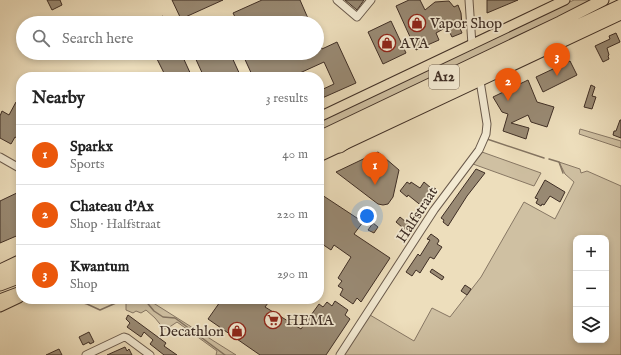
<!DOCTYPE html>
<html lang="en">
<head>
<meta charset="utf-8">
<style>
	:root { --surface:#fff; --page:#f2f2f2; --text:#222; --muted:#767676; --line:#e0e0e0; --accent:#ea580c }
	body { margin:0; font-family:"IM FELL English",serif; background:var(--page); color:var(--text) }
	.controls { position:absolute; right:12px; bottom:12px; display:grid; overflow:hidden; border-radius:8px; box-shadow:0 2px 6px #0003 }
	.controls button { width:36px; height:36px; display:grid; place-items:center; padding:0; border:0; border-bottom:1px solid var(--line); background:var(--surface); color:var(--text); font:20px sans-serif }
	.you { position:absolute; left:367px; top:216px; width:14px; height:14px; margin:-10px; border:3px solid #fff; border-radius:50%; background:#1a73e8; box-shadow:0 0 0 6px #1a73e833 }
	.badge { display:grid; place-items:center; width:26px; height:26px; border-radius:50%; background:var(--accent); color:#fff; font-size:13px; font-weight:700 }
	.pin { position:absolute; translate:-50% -33px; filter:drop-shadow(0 1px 2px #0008) }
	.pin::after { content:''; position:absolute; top:21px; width:14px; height:12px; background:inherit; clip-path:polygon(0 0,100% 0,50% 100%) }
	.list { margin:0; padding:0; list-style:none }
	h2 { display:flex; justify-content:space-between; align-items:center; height:52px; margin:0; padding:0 16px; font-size:17px }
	h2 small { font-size:13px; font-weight:400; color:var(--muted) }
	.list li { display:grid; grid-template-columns:26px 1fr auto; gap:12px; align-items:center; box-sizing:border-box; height:60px; padding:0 16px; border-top:1px solid var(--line) }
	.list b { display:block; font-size:15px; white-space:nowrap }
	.list p { margin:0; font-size:13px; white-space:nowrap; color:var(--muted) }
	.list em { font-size:13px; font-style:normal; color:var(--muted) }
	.icon { flex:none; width:22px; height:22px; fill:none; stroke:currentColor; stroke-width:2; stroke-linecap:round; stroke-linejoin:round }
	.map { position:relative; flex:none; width:621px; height:355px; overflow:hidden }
	.search { position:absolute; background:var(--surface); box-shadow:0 2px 6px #0003; left:16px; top:16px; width:308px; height:44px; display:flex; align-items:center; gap:10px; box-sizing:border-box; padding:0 14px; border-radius:22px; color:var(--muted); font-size:15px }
	.panel { position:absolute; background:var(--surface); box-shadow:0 2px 6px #0003; left:16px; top:72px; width:308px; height:232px; border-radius:16px }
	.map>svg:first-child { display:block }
	.green { fill:#cfc0a2; stroke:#877764; fill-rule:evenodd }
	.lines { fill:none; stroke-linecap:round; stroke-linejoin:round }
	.stream { stroke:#847461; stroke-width:1.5 }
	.building { fill:#998a74; stroke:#3f2e25 }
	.minor-casing { stroke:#6a5a4b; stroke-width:9 }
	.major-casing { stroke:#3f2e25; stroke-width:11 }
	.highway-casing { stroke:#3f2e25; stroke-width:13 }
	.minor { stroke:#f3ead3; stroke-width:7 }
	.major { stroke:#eddebc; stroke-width:9 }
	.highway { stroke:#eddebc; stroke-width:11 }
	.labels { text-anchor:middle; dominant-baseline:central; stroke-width:3.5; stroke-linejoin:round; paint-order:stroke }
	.shield { fill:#f3ead3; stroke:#756659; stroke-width:1 }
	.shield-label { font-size:14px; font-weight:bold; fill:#3f2e25 }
	.poi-label { font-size:15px; fill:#3f2e25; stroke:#f3ead3; text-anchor:start }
	.street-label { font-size:15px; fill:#3f2e25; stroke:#f3ead3 }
</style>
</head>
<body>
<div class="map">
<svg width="621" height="355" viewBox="0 0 621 355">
	<rect width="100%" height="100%" fill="#eddebc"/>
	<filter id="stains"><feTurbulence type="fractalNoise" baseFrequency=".005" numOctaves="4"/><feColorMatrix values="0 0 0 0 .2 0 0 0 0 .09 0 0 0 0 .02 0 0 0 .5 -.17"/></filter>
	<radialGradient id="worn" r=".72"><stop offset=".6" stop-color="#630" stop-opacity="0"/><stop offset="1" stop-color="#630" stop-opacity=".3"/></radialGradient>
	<path class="green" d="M 574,0 L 596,0 L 468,60 L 467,62 L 319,132 L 319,120 Z
		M 580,129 L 621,141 L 621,148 L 579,134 Z
		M 482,152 L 541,173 L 534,186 L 473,164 Z
		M 559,162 L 580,169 L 581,173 L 587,171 L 621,186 L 621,355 L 341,355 L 370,315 L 414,341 L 432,308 L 450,317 L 481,277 L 524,202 L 555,219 L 574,182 L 565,174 ZM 576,238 L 606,238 L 606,340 L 576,340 Z
		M 126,299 L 147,299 L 236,355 L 216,355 L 217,351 L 177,322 L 168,328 L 164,329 L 155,318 L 146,310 L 141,313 L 136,311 L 133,313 L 126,310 Z"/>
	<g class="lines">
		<path class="stream" d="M 487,139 L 544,158
			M 549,159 L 559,162 L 563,173
			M 79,299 L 80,302 L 87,304 L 100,310 L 125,299
			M 144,299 L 154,311 L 163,317 L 175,318 L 225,355"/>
	</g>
	<path class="building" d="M 47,0 L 60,0 L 62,5 L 52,10 Z
		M 172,0 L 223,0 L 181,19 Z
		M 262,0 L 300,0 L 310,23 L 238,23 L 233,13 Z
		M 345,0 L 364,0 L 357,10 Z
		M 409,0 L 420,0 L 425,10 L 435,2 L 449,1 L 454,7 L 458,5 L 461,13 L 462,25 L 459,26 L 462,33 L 452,37 L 447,27 L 436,33 L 439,40 L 416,50 L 396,6 Z
		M 487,0 L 518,0 L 487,13 Z
		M 163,16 L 167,23 L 149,23 Z
		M 391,21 L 406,53 L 383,64 L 368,32 Z
		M 616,33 L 620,42 L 607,48 L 609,55 L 608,56 L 609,59 L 603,62 L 595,46 L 610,39 L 609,36 Z
		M 317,37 L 322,49 L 337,42 L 356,83 L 320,99 L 319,91 L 334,84 L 324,62 L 291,77 L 253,77 L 242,53 L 317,53 Z
		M 154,53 L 181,53 L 192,77 L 166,77 Z
		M 193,53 L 230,53 L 241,77 L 204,77 Z
		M 570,61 L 577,75 L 543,92 L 536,77 Z
		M 528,80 L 537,102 L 554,107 L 547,127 L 531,122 L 528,115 L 511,123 L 529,128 L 526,139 L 503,131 L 508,114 L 502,112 L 493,97 Z
		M 591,85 L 595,87 L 592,96 L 596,97 L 592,109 L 584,107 Z
		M 16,102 L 21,105 L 21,140 L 15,137 L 11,144 L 0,138 L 0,116 L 2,111 L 9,115 Z
		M 620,120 L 621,120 L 621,138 L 613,135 L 614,131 L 616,131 Z
		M 378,152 L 399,170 L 393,197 L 388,204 L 383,205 L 378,204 L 336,172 Z
		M 476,169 L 485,173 L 467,196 L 448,226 L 443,222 L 444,220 L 441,218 Z
		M 545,180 L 565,192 L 560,202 L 550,196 L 544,205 L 542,204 L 541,206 L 536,203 L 538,199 L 535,198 Z
		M 407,182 L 410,184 L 411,182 L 420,188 L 424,182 L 431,188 L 432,187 L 436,189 L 423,207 L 408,195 L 407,197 L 400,191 Z
		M 21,191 L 21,234 L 0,243 L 0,201 Z
		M 319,193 L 363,222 L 354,234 L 390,258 L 361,302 L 357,298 L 353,304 L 340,295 L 343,289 L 338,286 L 342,281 L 338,278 L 351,257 L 334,245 L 331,250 L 319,242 Z
		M 400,217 L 412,227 L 408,232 L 396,222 Z
		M 373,223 L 378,227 L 374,233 L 368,230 Z
		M 431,234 L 438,239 L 439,241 L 437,244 L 442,247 L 434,259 L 430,257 L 420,273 L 416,270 L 412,276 L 406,272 L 418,254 L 420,256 L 430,240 L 427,239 Z
		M 432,269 L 444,277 L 442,280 L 430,272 Z
		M 465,285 L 471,289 L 467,295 L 461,291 Z
		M 222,299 L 271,299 L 265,307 L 301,329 L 319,304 L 323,307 L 327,302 L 332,306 L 335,301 L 348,310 L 345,315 L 350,319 L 326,355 L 260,355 L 208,319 Z
		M 128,315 L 166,343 L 164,346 L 177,355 L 164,355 L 150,344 L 153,340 L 144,332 L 141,337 L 127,327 L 130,323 L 126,319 Z
		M 89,332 L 94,342 L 90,344 L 89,342 L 83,345 L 79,337 Z
		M 125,347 L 127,351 L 129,349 L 132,355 L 107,355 Z
		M 59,349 L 62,355 L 46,355 Z"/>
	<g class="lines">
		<defs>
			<path id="minor" d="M 337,0 L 357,17 L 371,0
				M 469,0 L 472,45
				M 0,157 L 21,169
				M 86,355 L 124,337 L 127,338 L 150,355
				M 340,355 L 434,210 L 479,150 L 486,134 L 487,124 L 480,81"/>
			<path id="major" d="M 319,117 L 565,0
				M 319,157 L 621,15
				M 0,269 L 21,259
				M 0,307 L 19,298"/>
			<path id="highway" d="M 319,137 L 560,22 L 603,0
				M 319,147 L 621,5
				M 340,147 L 356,136
				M 0,276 L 21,266
				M 0,285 L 21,277
				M 0,300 L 21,292"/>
		</defs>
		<use href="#minor" class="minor-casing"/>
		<use href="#major" class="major-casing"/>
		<use href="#highway" class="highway-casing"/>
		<use href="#minor" class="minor"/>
		<use href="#major" class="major"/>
		<use href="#highway" class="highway"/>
	</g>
	<defs>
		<symbol id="shop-ring" viewBox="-11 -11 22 22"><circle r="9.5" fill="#f3ead3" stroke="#8f2418" stroke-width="1.5"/><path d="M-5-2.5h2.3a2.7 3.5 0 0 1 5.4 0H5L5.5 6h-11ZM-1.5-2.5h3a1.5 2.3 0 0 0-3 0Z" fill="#8f2418"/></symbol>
		<symbol id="supermarket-ring" viewBox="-11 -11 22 22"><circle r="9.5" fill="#f3ead3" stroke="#8f2418" stroke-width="1.5"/><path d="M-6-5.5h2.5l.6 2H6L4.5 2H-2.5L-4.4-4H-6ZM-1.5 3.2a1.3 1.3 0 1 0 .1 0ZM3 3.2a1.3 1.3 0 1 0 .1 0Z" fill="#8f2418"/></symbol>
	</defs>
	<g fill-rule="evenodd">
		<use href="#shop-ring" x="407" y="13" width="20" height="20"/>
		<use href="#shop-ring" x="377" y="33" width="20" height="20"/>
		<use href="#supermarket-ring" x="263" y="310" width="20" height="20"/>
		<use href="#shop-ring" x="227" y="321" width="20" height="20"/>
	</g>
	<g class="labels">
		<rect class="shield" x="429" y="65" width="30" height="24" rx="3"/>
		<g class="shield-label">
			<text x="444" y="77">A12</text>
		</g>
		<g class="poi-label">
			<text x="430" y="23">Vapor Shop</text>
			<text x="400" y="43">AVA</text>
			<text x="286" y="320">HEMA</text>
			<text x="224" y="331" text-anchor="end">Decathlon</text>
		</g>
		<g class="street-label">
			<text transform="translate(417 215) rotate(-57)">Halfstraat</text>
		</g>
	</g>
	<rect width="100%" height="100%" filter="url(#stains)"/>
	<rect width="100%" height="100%" fill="url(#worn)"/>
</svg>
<div class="controls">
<button>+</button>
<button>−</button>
<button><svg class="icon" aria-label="layers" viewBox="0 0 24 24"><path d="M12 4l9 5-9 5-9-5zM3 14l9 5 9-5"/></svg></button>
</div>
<div class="you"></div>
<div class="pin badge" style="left:375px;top:185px">1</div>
<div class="pin badge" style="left:508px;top:101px">2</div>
<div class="pin badge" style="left:557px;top:76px">3</div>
<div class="search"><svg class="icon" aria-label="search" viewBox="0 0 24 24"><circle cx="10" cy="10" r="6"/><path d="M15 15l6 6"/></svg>Search here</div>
<section class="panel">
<h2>Nearby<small>3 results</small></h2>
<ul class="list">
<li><span class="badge">1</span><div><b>Sparkx</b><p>Sports</p></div><em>40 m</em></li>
<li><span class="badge">2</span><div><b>Chateau d'Ax</b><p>Shop · Halfstraat</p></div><em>220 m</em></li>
<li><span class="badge">3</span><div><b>Kwantum</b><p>Shop</p></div><em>290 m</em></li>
</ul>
</section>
</div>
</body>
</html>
